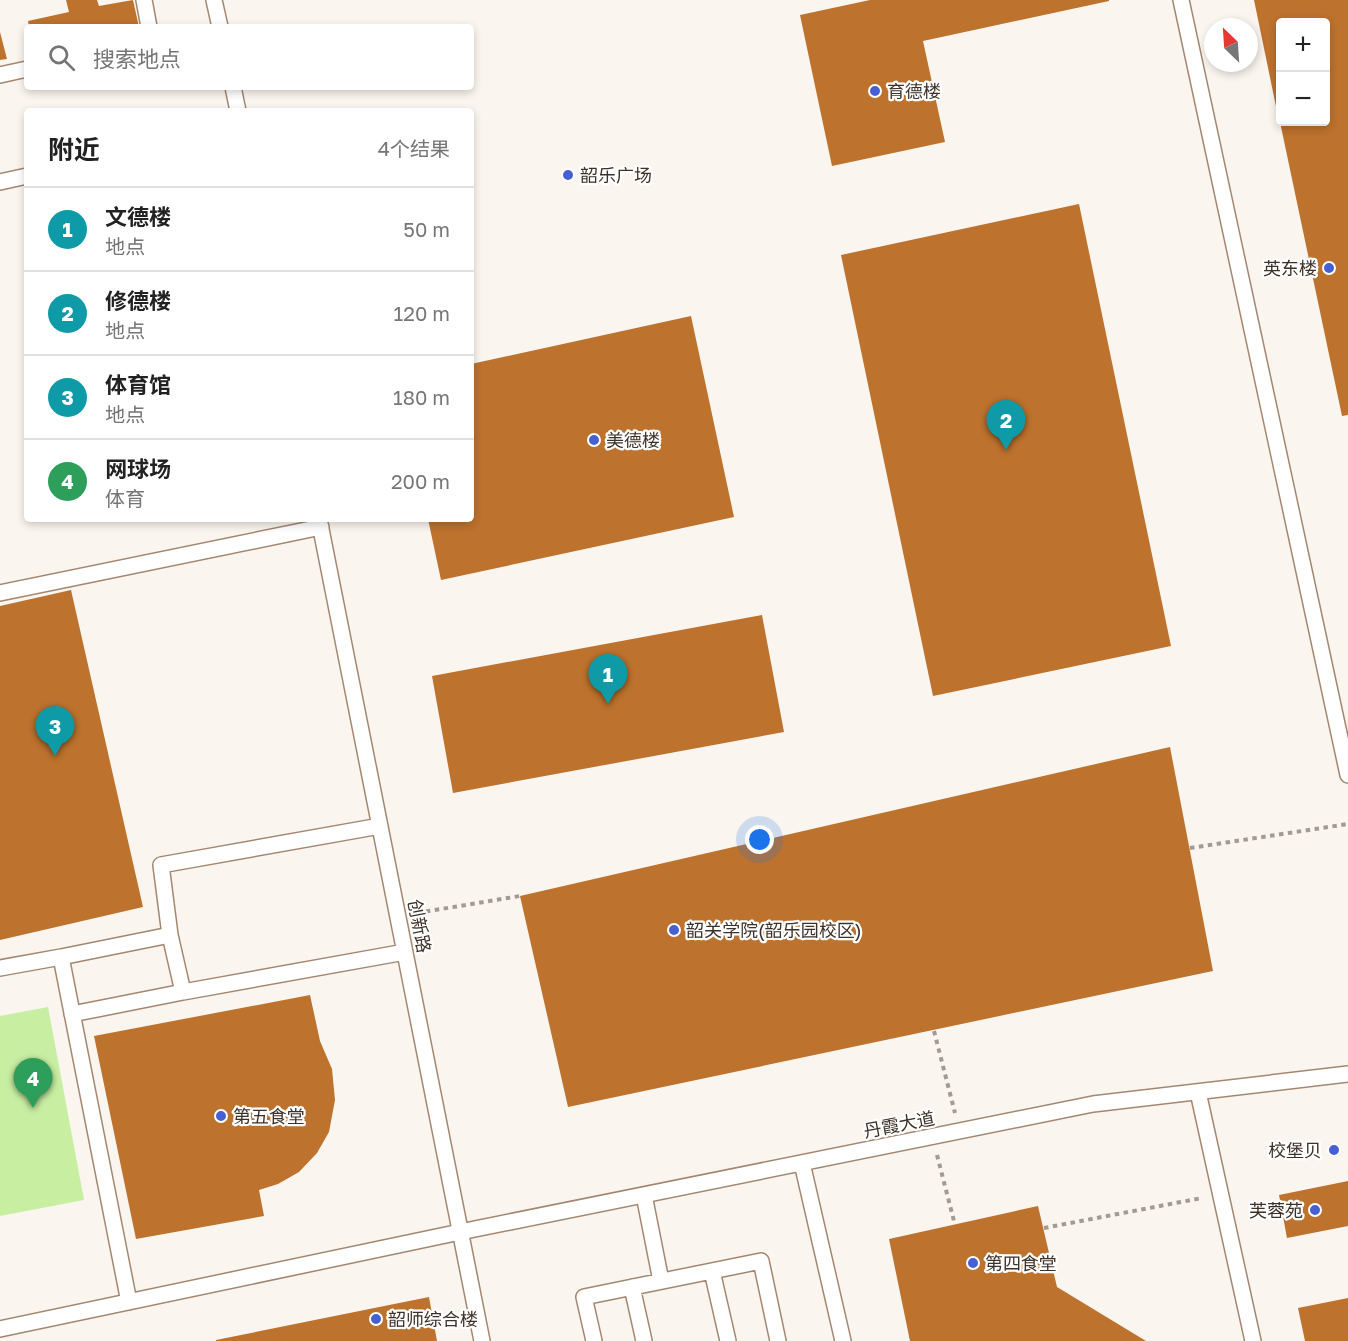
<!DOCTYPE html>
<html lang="zh">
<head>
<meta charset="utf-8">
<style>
	:root { --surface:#fff; --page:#f6f6f6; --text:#222; --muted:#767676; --line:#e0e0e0; --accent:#465fd2 }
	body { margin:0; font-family:"Golos Text","Noto Sans SC",sans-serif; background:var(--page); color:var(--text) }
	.controls { position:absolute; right:18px; top:18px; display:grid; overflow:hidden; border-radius:6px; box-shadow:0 3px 9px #0003 }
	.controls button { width:54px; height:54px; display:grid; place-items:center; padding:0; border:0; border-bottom:2px solid var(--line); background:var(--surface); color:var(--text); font:30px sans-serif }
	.compass { position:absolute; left:1204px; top:18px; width:54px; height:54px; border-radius:50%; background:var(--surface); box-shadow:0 3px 9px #0003; rotate:335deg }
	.you { position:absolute; left:760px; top:840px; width:21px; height:21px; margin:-15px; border:4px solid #fff; border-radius:50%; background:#1a73e8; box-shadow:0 0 0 9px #1a73e833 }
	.badge { display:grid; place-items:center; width:39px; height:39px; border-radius:50%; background:var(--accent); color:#fff; font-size:20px; font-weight:700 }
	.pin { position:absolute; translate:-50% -50px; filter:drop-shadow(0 2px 3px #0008) }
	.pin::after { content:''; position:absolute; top:32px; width:21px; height:18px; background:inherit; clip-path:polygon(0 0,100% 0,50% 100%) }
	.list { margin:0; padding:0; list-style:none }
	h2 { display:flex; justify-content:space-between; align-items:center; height:78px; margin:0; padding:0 24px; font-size:26px }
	h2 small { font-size:20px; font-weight:400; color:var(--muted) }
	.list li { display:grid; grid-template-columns:39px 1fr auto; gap:18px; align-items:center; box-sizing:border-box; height:84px; padding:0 24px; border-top:2px solid var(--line) }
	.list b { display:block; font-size:22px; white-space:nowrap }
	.list p { margin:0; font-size:20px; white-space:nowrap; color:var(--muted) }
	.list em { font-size:20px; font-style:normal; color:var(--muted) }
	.icon { flex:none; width:33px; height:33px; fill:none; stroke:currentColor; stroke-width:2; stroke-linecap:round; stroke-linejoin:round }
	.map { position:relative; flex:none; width:1348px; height:1341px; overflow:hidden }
	.search { position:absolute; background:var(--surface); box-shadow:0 3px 9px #0003; left:24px; top:24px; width:450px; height:66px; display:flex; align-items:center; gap:15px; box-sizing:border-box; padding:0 21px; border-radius:6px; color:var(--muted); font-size:22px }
	.panel { position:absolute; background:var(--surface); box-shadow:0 3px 9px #0003; left:24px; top:108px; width:450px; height:414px; border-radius:6px }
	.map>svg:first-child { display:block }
	.green { fill:#c8eea2 }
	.building { fill:#bd722d }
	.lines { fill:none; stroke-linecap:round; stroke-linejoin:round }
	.service-casing { stroke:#a58770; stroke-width:18 }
	.path { stroke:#a39a92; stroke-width:4; stroke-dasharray:4.5 4.5; stroke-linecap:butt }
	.service { stroke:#fff; stroke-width:15 }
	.poi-dot { fill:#465fd2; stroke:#fff; stroke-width:2 }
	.labels { text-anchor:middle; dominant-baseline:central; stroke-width:4.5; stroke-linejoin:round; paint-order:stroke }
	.poi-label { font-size:18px; fill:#3e3127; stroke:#fff; text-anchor:start }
	.street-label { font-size:18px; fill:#3e3127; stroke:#fff }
</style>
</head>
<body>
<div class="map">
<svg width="1348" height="1341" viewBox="0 0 1348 1341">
	<rect width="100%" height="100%" fill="#fbf5ef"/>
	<path class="green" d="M 48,1007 L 84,1200 L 0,1216 L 0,1016 Z"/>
	<path class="building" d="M 66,0 L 97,0 L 99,6 L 133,0 L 139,27 L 29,27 L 28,21 L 69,12 Z
		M 870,0 L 1109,0 L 1109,1 L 923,41 L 945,142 L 832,166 L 800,15 Z
		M 1254,0 L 1348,0 L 1348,415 L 1342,416 L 1280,122 L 1326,122 L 1326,22 L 1280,22 L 1279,121 Z
		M 0,32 L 7,59 L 0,60 Z
		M 1079,204 L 1171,646 L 933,696 L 841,255 Z
		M 691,316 L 734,517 L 441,580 L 428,519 L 471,519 L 471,364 Z
		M 71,590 L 143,907 L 0,940 L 0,606 Z
		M 762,615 L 784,732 L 453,793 L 432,676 Z
		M 1170,747 L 1213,971 L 568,1107 L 520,896 Z
		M 310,995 L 320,1041 L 332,1069 L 335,1100 L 329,1132 L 317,1153 L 299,1172 L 278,1184 L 259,1190 L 264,1216 L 136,1239 L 94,1036 Z
		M 1348,1181 L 1348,1226 L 1287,1238 L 1279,1195 Z
		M 1038,1206 L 1057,1287 L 1146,1341 L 910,1341 L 889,1239 Z
		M 429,1297 L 437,1341 L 216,1341 L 216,1340 Z
		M 1348,1298 L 1348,1341 L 1305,1341 L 1298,1308 Z"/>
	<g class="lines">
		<defs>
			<path id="service" d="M 144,0 L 149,27
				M 214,0 L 220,27
				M 1181,0 L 1348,775
				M 0,75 L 27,69
				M 233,87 L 238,111
				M 0,182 L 27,176
				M 319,519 L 482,1341
				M 0,593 L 321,527
				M 170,935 L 161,865 L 380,826
				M 0,968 L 61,957
				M 72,1014 L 183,992
				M 1198,1092 L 1253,1341
				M 802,1163 L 843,1341
				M 644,1195 L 661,1281
				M 712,1271 L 728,1341
				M 632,1287 L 644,1341
				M 129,1302 L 61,957 L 170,935 L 183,992 L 405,952
				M 0,1329 L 460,1232 L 1093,1104 L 1348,1074
				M 594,1341 L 584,1297 L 761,1261 L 778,1341"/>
		</defs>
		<use href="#service" class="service-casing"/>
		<path class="path" d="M 1190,848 L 1348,824
			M 417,913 L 520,896
			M 934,1031 L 955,1113
			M 937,1155 L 955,1225
			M 1044,1228 L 1202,1198"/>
		<use href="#service" class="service"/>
	</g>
	<g class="poi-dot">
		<circle cx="875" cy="91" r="6"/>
		<circle cx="568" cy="175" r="6"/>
		<circle cx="1329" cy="268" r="6"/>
		<circle cx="594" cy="440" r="6"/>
		<circle cx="674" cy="930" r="6"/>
		<circle cx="221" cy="1116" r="6"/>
		<circle cx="1334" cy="1150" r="6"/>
		<circle cx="1315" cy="1210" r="6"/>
		<circle cx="973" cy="1263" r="6"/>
		<circle cx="376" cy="1319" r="6"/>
	</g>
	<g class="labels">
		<g class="poi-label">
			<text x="887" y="91">育德楼</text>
			<text x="580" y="175">韶乐广场</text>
			<text x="1317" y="268" text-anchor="end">英东楼</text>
			<text x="606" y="440">美德楼</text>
			<text x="686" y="930">韶关学院(韶乐园校区)</text>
			<text x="233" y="1116">第五食堂</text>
			<text x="1322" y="1150" text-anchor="end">校堡贝</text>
			<text x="1303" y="1210" text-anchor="end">芙蓉苑</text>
			<text x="985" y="1263">第四食堂</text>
			<text x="388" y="1319">韶师综合楼</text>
		</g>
		<g class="street-label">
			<text transform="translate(420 926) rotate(79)">创新路</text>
			<text transform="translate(899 1124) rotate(-11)">丹霞大道</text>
		</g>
	</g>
</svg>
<div class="controls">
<button>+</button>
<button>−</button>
</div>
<svg class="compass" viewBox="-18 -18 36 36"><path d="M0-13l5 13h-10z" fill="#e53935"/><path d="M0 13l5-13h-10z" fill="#767676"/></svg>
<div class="you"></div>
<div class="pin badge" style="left:608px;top:704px;background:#0f9aa8">1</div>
<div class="pin badge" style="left:1006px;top:450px;background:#0f9aa8">2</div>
<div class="pin badge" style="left:55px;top:756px;background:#0f9aa8">3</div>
<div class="pin badge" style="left:33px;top:1108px;background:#2e9e5b">4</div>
<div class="search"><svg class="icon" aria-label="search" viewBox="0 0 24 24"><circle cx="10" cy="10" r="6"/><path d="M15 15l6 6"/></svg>搜索地点</div>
<section class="panel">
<h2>附近<small>4个结果</small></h2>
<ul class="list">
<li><span class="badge" style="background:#0f9aa8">1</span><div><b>文德楼</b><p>地点</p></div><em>50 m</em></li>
<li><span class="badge" style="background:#0f9aa8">2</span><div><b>修德楼</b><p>地点</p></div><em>120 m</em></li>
<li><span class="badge" style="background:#0f9aa8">3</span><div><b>体育馆</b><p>地点</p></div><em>180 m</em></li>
<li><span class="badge" style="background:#2e9e5b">4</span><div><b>网球场</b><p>体育</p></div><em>200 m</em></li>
</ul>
</section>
</div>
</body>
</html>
